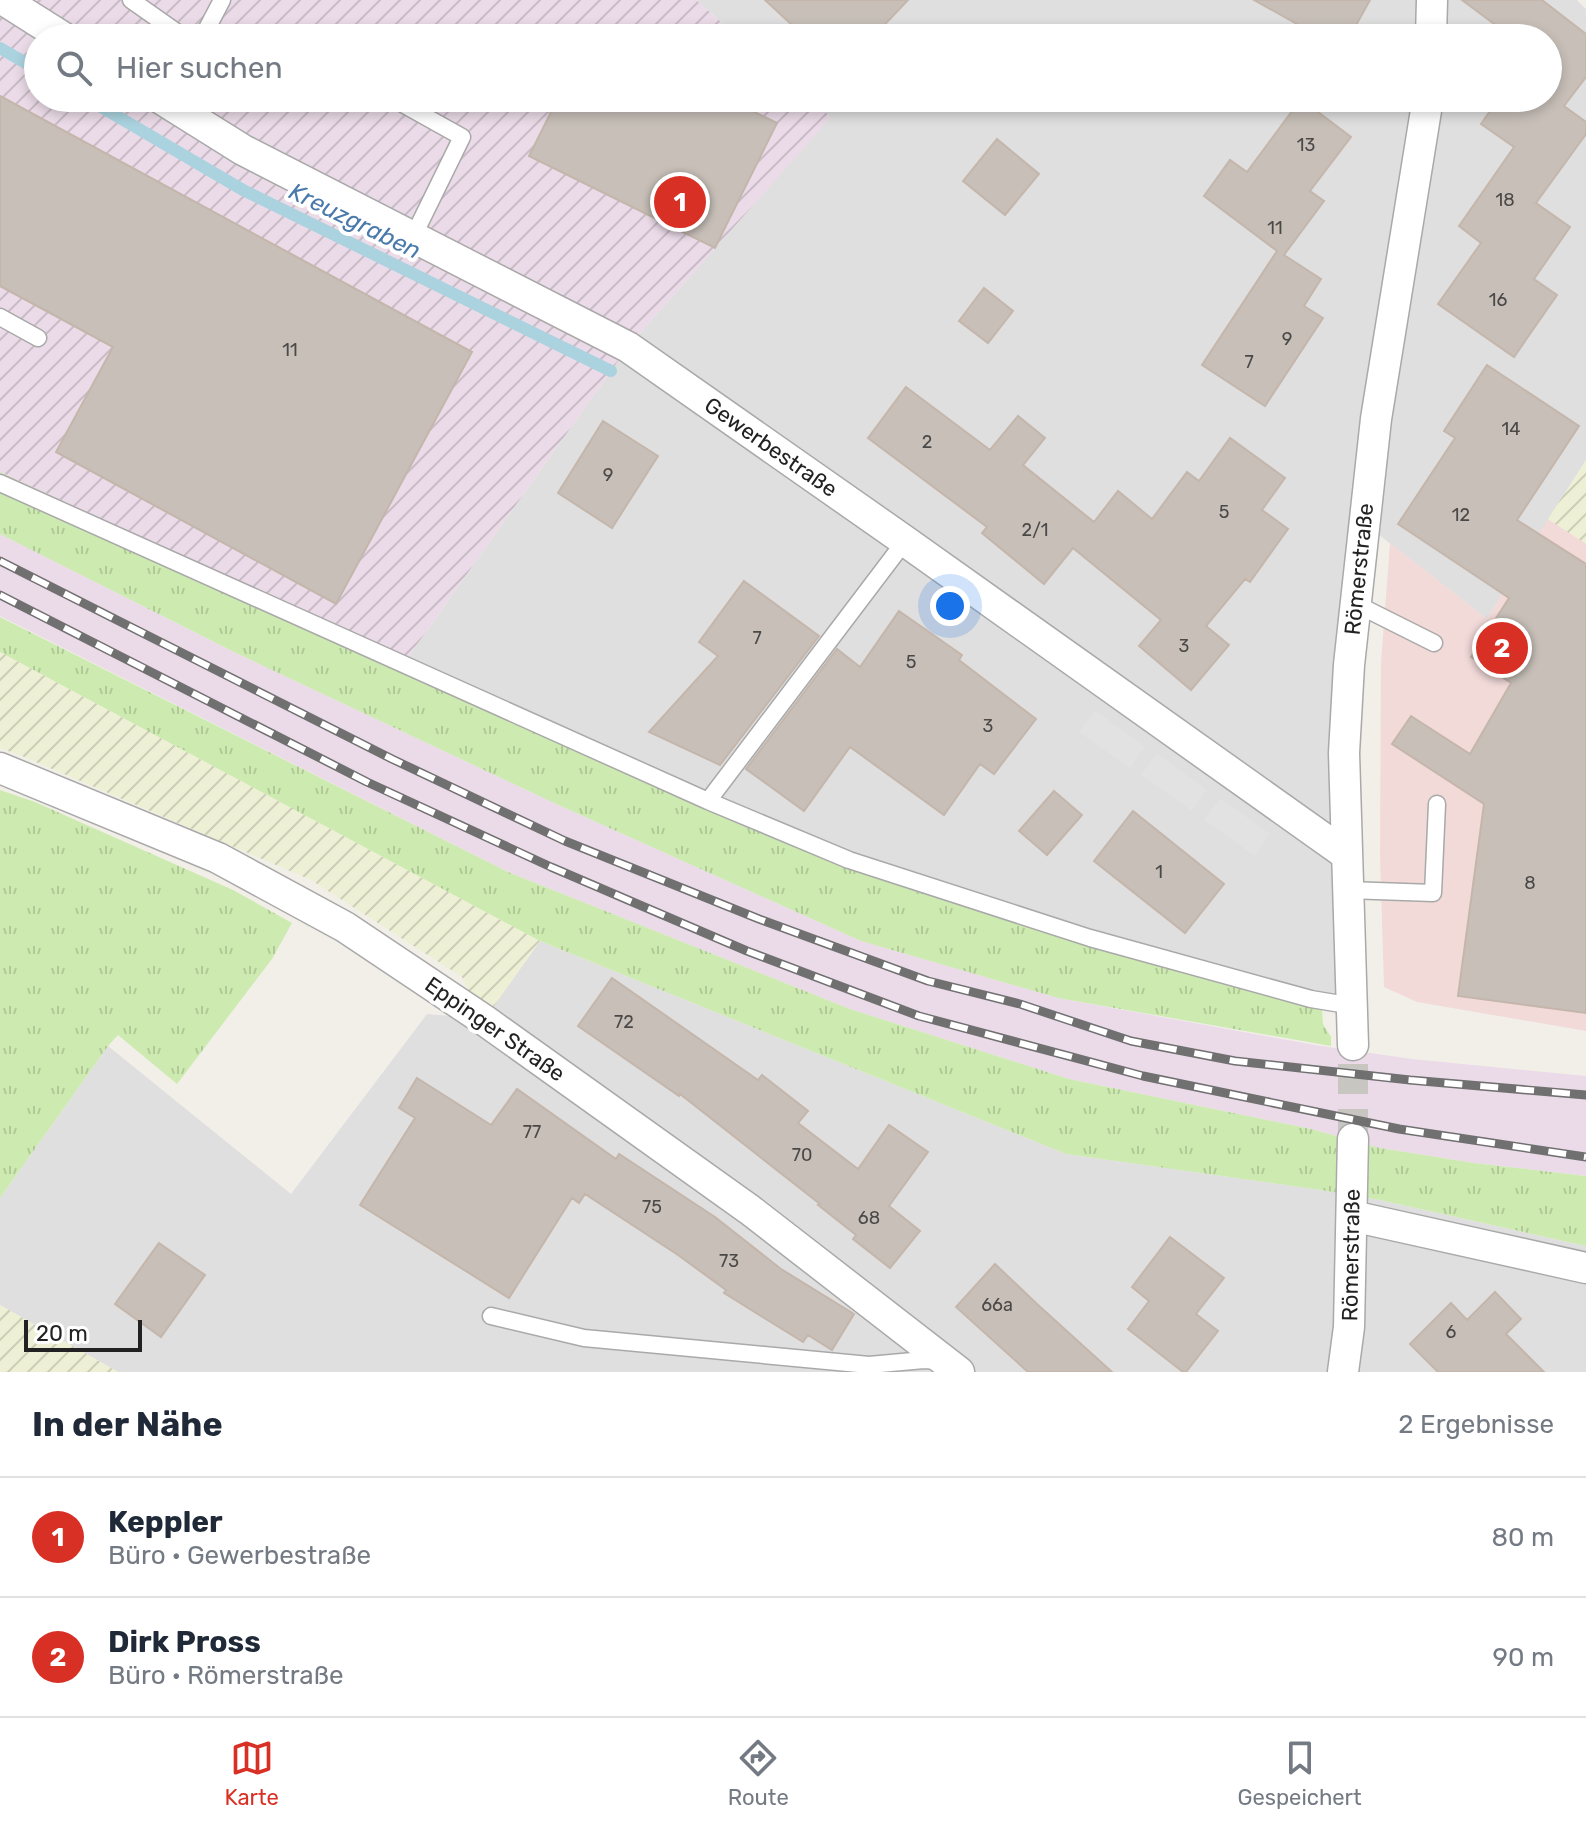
<!DOCTYPE html>
<html lang="de">
<head>
<meta charset="utf-8">
<style>
	:root { --surface:#fff; --page:#f6f6f7; --text:#1f2937; --muted:#747a83; --line:#e0e1e3; --accent:#d93025 }
	body { margin:0; font-family:Rubik,sans-serif; background:var(--page); color:var(--text) }
	.scale { position:absolute; left:24px; bottom:20px; width:118px; box-sizing:border-box; padding-left:8px; border:4px solid #222; border-top:0; font-size:22px; line-height:28px; white-space:nowrap; color:#222; -webkit-text-stroke:6px #fff; paint-order:stroke }
	.you { position:absolute; left:950px; top:606px; width:28px; height:28px; margin:-20px; border:6px solid #fff; border-radius:50%; background:#1a73e8; box-shadow:0 0 0 12px #1a73e833 }
	.badge { display:grid; place-items:center; width:52px; height:52px; border-radius:50%; background:var(--accent); color:#fff; font-size:26px; font-weight:700 }
	.pin { position:absolute; translate:-50% -50%; border:4px solid #fff; box-shadow:0 2px 8px #0006 }
	.list { margin:0; padding:0; list-style:none }
	h2 { display:flex; justify-content:space-between; align-items:center; height:104px; margin:0; padding:0 32px; font-size:34px }
	h2 small { font-size:26px; font-weight:400; color:var(--muted) }
	.list li { display:grid; grid-template-columns:52px 1fr auto; gap:24px; align-items:center; box-sizing:border-box; height:120px; padding:0 32px; border-top:2px solid var(--line) }
	.list b { display:block; font-size:30px; white-space:nowrap }
	.list p { margin:0; font-size:26px; white-space:nowrap; color:var(--muted) }
	.list em { font-size:26px; font-style:normal; color:var(--muted) }
	.icon { flex:none; width:44px; height:44px; fill:none; stroke:currentColor; stroke-width:2; stroke-linecap:round; stroke-linejoin:round }
	.map { position:relative; flex:none; width:1586px; height:1372px; overflow:hidden }
	.search { position:absolute; background:var(--surface); box-shadow:0 4px 12px #0003; left:24px; right:24px; top:24px; height:88px; display:flex; align-items:center; gap:20px; box-sizing:border-box; padding:0 28px; border-radius:44px; color:var(--muted); font-size:30px }
	.sheet { height:344px; background:var(--surface) }
	nav { display:flex; justify-content:space-around; align-items:center; box-sizing:border-box; height:112px; border-top:2px solid var(--line); background:var(--surface); font-size:22px; color:var(--muted) }
	nav a { display:grid; justify-items:center; gap:4px }
	nav .on { color:var(--accent) }
	.map>svg:first-child { display:block }
	.residential { fill:#e0dfdf }
	.commercial { fill:#f2dad9 }
	.industrial { fill:url(#industrial-furrows) }
	.railway { fill:#ebdbe8 }
	.farmland { fill:url(#farmland-furrows) }
	.grass { fill:url(#grass-tufts) }
	.parking { fill:#e2e2e2 }
	.lines { fill:none; stroke-linecap:round; stroke-linejoin:round }
	.stream { stroke:#aad3df; stroke-width:12 }
	.building { fill:#c7bfb8; stroke:#c4b6ab; stroke-width:2 }
	.street-tunnel { stroke:#c8c6c1; stroke-width:30; stroke-dasharray:30 15; stroke-linecap:butt }
	.lane-casing { stroke:#a9a9a9; stroke-width:19 }
	.street-casing { stroke:#a9a9a9; stroke-width:33 }
	.lane { stroke:#fff; stroke-width:16 }
	.street { stroke:#fff; stroke-width:30 }
	.rail-casing { stroke:#707070; stroke-width:9 }
	.rail { stroke:#fff; stroke-width:6; stroke-dasharray:18; stroke-linecap:butt }
	.labels { text-anchor:middle; dominant-baseline:central; stroke-width:8; stroke-linejoin:round; paint-order:stroke }
	.number-label { font-size:18px; fill:#4b4948 }
	.street-label { font-size:22px; fill:#222; stroke:#fff }
	.water-label { font-size:24px; font-style:italic; fill:#4a7aab; stroke:#fff }
</style>
</head>
<body>
<div class="map">
<svg width="1586" height="1372" viewBox="0 0 1586 1372">
	<defs>
		<pattern id="industrial-furrows" width="10" height="10" patternUnits="userSpaceOnUse" patternTransform="scale(2)"><rect width="10" height="10" fill="#ebdbe8"/><path d="M-1 1l2-2M0 10L10 0M9 11l2-2" fill="none" stroke="#c9bcc7"/></pattern>
		<pattern id="farmland-furrows" width="10" height="10" patternUnits="userSpaceOnUse" patternTransform="scale(2)"><rect width="10" height="10" fill="#eef0d5"/><path d="M-1 1l2-2M0 10L10 0M9 11l2-2" fill="none" stroke="#ccceb7"/></pattern>
		<pattern id="grass-tufts" width="24" height="20" patternUnits="userSpaceOnUse" patternTransform="scale(2)"><rect width="24" height="20" fill="#cdebb0"/><path d="M3 7l-1-3M5 7V3M7 7l1-3M15 17l-1-3M17 17v-4M19 17l1-3" fill="none" stroke="#b0c997"/></pattern>
	</defs>
	<rect width="100%" height="100%" fill="#f2efe9"/>
	<path class="residential" d="M 696,0 L 1577,0 L 1586,9 L 1586,460 L 1487,619 L 1365,524 L 1349,665 L 1353,1006 L 1089,932 L 706,809 L 593,757 L 406,660 L 628,347 L 830,117 L 809,98 L 1548,98 L 1548,38 L 739,38 Z
		M 540,941 L 1066,1154 L 1321,1190 L 1380,1200 L 1586,1246 L 1586,1372 L 118,1372 L 0,1305 L 0,1198 L 108,1046 L 291,1194 L 427,1014 L 484,1019 Z"/>
	<path class="commercial" d="M 1548,519 L 1586,541 L 1586,1031 L 1417,1002 L 1384,987 L 1380,855 L 1381,662 L 1390,543 L 1487,619 Z"/>
	<path class="industrial" d="M 0,0 L 696,0 L 739,38 L 38,38 L 38,98 L 809,98 L 831,117 L 628,347 L 406,660 L 0,472 Z"/>
	<path class="railway" d="M 0,534 L 232,651 L 554,803 L 861,941 L 1058,998 L 1315,1045 L 1412,1059 L 1586,1076 L 1586,1176 L 1474,1163 L 1380,1148 L 1311,1129 L 1069,1079 L 850,1009 L 508,872 L 0,616 Z"/>
	<path class="farmland" d="M 1586,460 L 1586,544 L 1548,519 Z
		M 0,652 L 540,941 L 484,1020 L 462,977 L 311,880 L 22,756 L 0,748 Z
		M 0,1305 L 118,1372 L 0,1372 Z"/>
	<path class="grass" d="M 0,472 L 406,660 L 593,757 L 706,809 L 1089,932 L 1321,996 L 1323,1024 L 1331,1037 L 1331,1046 L 1058,998 L 861,941 L 554,803 L 232,651 L 0,534 Z
		M 0,617 L 508,872 L 850,1009 L 1069,1079 L 1311,1129 L 1380,1148 L 1474,1163 L 1586,1176 L 1586,1246 L 1380,1200 L 1321,1190 L 1066,1154 L 540,941 L 0,652 Z
		M 0,790 L 35,802 L 233,890 L 292,923 L 272,959 L 177,1084 L 118,1035 L 108,1046 L 0,1198 Z"/>
	<path class="parking" d="M 1095,710 L 1145,747 L 1130,768 L 1079,732 Z
		M 1157,753 L 1207,790 L 1192,811 L 1141,775 Z
		M 1220,798 L 1270,834 L 1255,856 L 1204,820 Z"/>
	<g class="lines">
		<path class="stream" d="M 0,48 L 38,70
			M 86,98 L 243,190 L 611,371"/>
	</g>
	<path class="building" d="M 765,0 L 908,0 L 872,38 L 806,38 Z
		M 1254,0 L 1370,0 L 1349,38 L 1322,38 Z
		M 1462,0 L 1542,0 L 1586,34 L 1586,77 L 1564,106 L 1586,122 L 1586,134 L 1536,203 L 1570,227 L 1534,279 L 1557,295 L 1514,357 L 1438,304 L 1481,243 L 1459,226 L 1514,147 L 1481,124 L 1499,98 L 1548,98 L 1548,38 L 1513,38 Z
		M 0,96 L 472,352 L 336,604 L 56,452 L 113,347 L 0,286 Z
		M 558,98 L 726,98 L 777,123 L 715,248 L 529,156 Z
		M 1301,99 L 1351,137 L 1310,191 L 1324,201 L 1284,255 L 1321,279 L 1304,306 L 1323,318 L 1265,406 L 1202,365 L 1277,251 L 1204,196 L 1230,160 L 1247,172 Z
		M 997,139 L 1039,174 L 1005,215 L 963,181 Z
		M 984,288 L 1013,311 L 988,343 L 959,321 Z
		M 1487,365 L 1579,426 L 1517,520 L 1586,564 L 1586,1013 L 1458,996 L 1484,804 L 1392,744 L 1411,716 L 1470,754 L 1511,683 L 1471,657 L 1509,598 L 1398,524 L 1455,438 L 1444,431 Z
		M 906,387 L 990,450 L 1018,416 L 1045,438 L 1023,465 L 1094,522 L 1118,491 L 1152,519 L 1187,472 L 1199,481 L 1230,438 L 1285,478 L 1262,510 L 1288,529 L 1250,582 L 1245,579 L 1206,626 L 1229,645 L 1191,690 L 1139,646 L 1161,620 L 1073,548 L 1044,584 L 982,533 L 987,527 L 868,438 Z
		M 603,421 L 658,456 L 612,528 L 558,493 Z
		M 744,581 L 819,636 L 720,765 L 649,732 L 718,656 L 699,642 Z
		M 899,611 L 962,655 L 959,660 L 1036,719 L 994,774 L 980,764 L 944,815 L 850,747 L 804,811 L 746,769 L 837,649 L 860,667 Z
		M 1054,791 L 1082,815 L 1047,855 L 1019,831 Z
		M 1133,811 L 1224,884 L 1185,933 L 1094,861 Z
		M 612,978 L 758,1080 L 762,1075 L 808,1111 L 798,1123 L 858,1169 L 889,1125 L 928,1152 L 889,1206 L 920,1231 L 890,1268 L 853,1239 L 856,1235 L 818,1205 L 820,1204 L 680,1094 L 679,1096 L 578,1026 Z
		M 417,1078 L 491,1125 L 517,1089 L 616,1159 L 619,1154 L 715,1217 L 781,1269 L 854,1314 L 832,1350 L 808,1335 L 803,1342 L 724,1293 L 726,1290 L 678,1255 L 585,1194 L 579,1203 L 572,1198 L 509,1298 L 360,1205 L 415,1118 L 399,1108 Z
		M 1170,1237 L 1224,1278 L 1196,1314 L 1218,1331 L 1186,1372 L 1183,1372 L 1128,1329 L 1149,1301 L 1132,1287 Z
		M 159,1243 L 205,1275 L 161,1337 L 115,1304 Z
		M 995,1264 L 1037,1304 L 1112,1372 L 1028,1372 L 956,1307 Z
		M 1495,1292 L 1521,1319 L 1506,1334 L 1544,1372 L 1438,1372 L 1410,1344 L 1451,1303 L 1467,1320 Z"/>
	<g class="lines">
		<path class="street-tunnel" d="M 1353,1139 L 1353,1045"/>
		<defs>
			<path id="lane" d="M 131,0 L 185,38
				M 202,38 L 222,0
				M 392,98 L 462,137 L 413,237
				M 0,317 L 38,338
				M 0,483 L 708,801 L 849,860 L 1090,938 L 1311,999 L 1353,1006
				M 1356,604 L 1434,643
				M 708,801 L 905,541
				M 1348,890 L 1433,893 L 1437,804
				M 491,1316 L 584,1338 L 869,1365 L 924,1360 L 939,1361"/>
			<path id="street" d="M 4,0 L 64,38
				M 1431,38 L 1432,0
				M 160,98 L 243,150 L 628,347 L 905,541 L 1347,855
				M 0,768 L 218,858 L 345,927 L 484,1020 L 750,1210 L 959,1372
				M 1353,1045 L 1344,753 L 1349,665 L 1376,419 L 1428,98
				M 1352,1216 L 1586,1268
				M 1343,1372 L 1349,1327 L 1353,1139"/>
		</defs>
		<use href="#lane" class="lane-casing"/>
		<use href="#street" class="street-casing"/>
		<use href="#lane" class="lane"/>
		<use href="#street" class="street"/>
		<defs>
			<path id="rail" d="M 0,561 L 392,759 L 565,841 L 759,919 L 928,981 L 1020,1004 L 1131,1041 L 1235,1061 L 1410,1080 L 1586,1095
				M 0,595 L 367,782 L 551,867 L 747,951 L 919,1016 L 1143,1076 L 1399,1129 L 1586,1157"/>
		</defs>
		<use href="#rail" class="rail-casing"/>
		<use href="#rail" class="rail"/>
	</g>
	<g class="labels">
		<g class="number-label">
			<text x="1306" y="145">13</text>
			<text x="1505" y="200">18</text>
			<text x="1275" y="228">11</text>
			<text x="1498" y="300">16</text>
			<text x="1287" y="339">9</text>
			<text x="290" y="350">11</text>
			<text x="1249" y="362">7</text>
			<text x="1511" y="429">14</text>
			<text x="927" y="442">2</text>
			<text x="608" y="475">9</text>
			<text x="1224" y="512">5</text>
			<text x="1461" y="515">12</text>
			<text x="1035" y="530">2/1</text>
			<text x="757" y="638">7</text>
			<text x="1184" y="646">3</text>
			<text x="911" y="662">5</text>
			<text x="988" y="726">3</text>
			<text x="1159" y="872">1</text>
			<text x="1530" y="883">8</text>
			<text x="624" y="1022">72</text>
			<text x="532" y="1132">77</text>
			<text x="802" y="1155">70</text>
			<text x="652" y="1207">75</text>
			<text x="869" y="1218">68</text>
			<text x="729" y="1261">73</text>
			<text x="997" y="1305">66a</text>
			<text x="1451" y="1332">6</text>
		</g>
		<g class="street-label">
			<text transform="translate(771 447) rotate(35)">Gewerbestraße</text>
			<text transform="translate(1359 569) rotate(-84)">Römerstraße</text>
			<text transform="translate(495 1029) rotate(35)">Eppinger Straße</text>
			<text transform="translate(1351 1255) rotate(-89)">Römerstraße</text>
		</g>
		<g class="water-label">
			<text transform="translate(355 221) rotate(26)">Kreuzgraben</text>
		</g>
	</g>
</svg>
<div class="scale">20 m</div>
<div class="you"></div>
<div class="pin badge" style="left:680px;top:202px">1</div>
<div class="pin badge" style="left:1502px;top:648px">2</div>
<div class="search"><svg class="icon" aria-label="search" viewBox="0 0 24 24"><circle cx="10" cy="10" r="6"/><path d="M15 15l6 6"/></svg>Hier suchen</div>
</div>
<section class="sheet">
<h2>In der Nähe<small>2 Ergebnisse</small></h2>
<ul class="list">
<li><span class="badge">1</span><div><b>Keppler</b><p>Büro · Gewerbestraße</p></div><em>80 m</em></li>
<li><span class="badge">2</span><div><b>Dirk Pross</b><p>Büro · Römerstraße</p></div><em>90 m</em></li>
</ul>
</section>
<nav>
<a class="on"><svg class="icon" aria-label="map" viewBox="0 0 24 24"><path d="M3 6l6-2 6 2 6-2v14l-6 2-6-2-6 2zM9 4v14M15 6v14"/></svg>Karte</a>
<a><svg class="icon" aria-label="directions" viewBox="0 0 24 24"><path d="M12 3l9 9-9 9-9-9zM9 14v-3h6M13 9l2 2-2 2"/></svg>Route</a>
<a><svg class="icon" aria-label="saved" viewBox="0 0 24 24"><path d="M7 4h10v16l-5-4-5 4z"/></svg>Gespeichert</a>
</nav>
</body>
</html>
